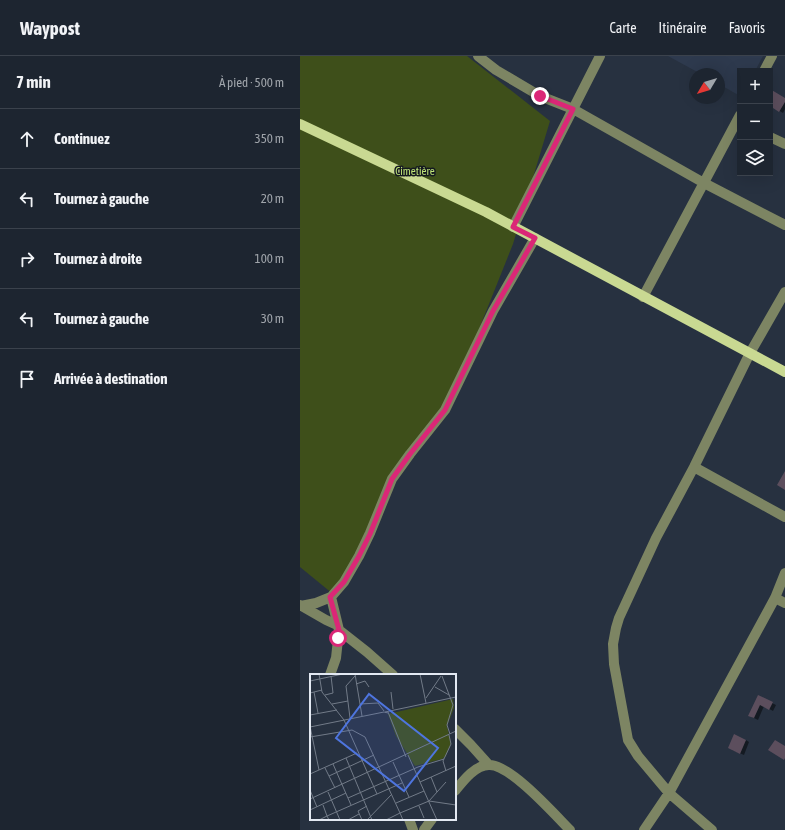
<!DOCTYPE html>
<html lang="fr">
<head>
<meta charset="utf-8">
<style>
	:root { --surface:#1d2530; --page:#252d38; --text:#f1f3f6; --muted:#a0a5ab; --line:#3b424c }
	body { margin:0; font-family:"Asap Condensed",sans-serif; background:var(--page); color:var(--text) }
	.controls { position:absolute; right:12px; top:12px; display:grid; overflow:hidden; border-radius:0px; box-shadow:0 4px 16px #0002 }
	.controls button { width:36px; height:36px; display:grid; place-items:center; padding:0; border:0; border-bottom:1px solid var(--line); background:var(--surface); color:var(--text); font:20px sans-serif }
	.compass { position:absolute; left:389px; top:12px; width:36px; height:36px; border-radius:50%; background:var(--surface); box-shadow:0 4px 16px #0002; rotate:232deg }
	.stop { position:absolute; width:12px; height:12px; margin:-9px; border:3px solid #db2777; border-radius:50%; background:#fff }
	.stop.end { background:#db2777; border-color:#fff; box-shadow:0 1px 4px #0008 }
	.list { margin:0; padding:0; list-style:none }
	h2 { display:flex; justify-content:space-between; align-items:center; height:52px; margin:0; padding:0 16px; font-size:17px }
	h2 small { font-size:13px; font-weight:400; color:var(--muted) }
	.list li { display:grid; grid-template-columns:26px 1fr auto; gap:12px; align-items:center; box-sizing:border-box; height:60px; padding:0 16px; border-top:1px solid var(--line) }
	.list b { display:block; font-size:15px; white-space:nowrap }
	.list em { font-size:13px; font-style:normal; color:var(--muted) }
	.icon { flex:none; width:22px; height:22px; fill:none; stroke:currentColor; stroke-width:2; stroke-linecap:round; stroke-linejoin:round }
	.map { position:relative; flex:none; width:485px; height:774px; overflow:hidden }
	header { display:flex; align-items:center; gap:24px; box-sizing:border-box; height:56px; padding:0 20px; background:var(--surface); border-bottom:1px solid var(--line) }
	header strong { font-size:19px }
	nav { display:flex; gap:22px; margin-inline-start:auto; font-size:14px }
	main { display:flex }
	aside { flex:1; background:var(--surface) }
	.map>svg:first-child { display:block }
	.built { fill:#2e3a4e }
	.green { fill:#3e4f1a }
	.shadow { fill:#0007 }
	.building { fill:#5c4e5d }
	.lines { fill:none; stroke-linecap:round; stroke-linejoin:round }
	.minor { stroke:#7d8563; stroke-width:10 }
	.major { stroke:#c9d992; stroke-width:10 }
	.route { stroke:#db2777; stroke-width:5 }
	.labels { text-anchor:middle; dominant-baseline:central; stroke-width:3; stroke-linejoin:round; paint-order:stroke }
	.park-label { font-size:11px; fill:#bfe478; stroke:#14191f }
	.inset-road { fill:none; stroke:#727b88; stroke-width:1 }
	.view { fill:#4e75df; fill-opacity:0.15; stroke:#4e75df; stroke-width:2 }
	.inset-edge { fill:none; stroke:#e3e9f3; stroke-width:2 }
</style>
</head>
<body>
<header>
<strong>Waypost</strong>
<nav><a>Carte</a><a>Itinéraire</a><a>Favoris</a></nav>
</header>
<main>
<aside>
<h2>7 min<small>À pied · 500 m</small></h2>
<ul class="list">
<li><svg class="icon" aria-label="ahead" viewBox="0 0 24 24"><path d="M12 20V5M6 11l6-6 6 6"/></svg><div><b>Continuez</b></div><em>350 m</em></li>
<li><svg class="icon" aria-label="left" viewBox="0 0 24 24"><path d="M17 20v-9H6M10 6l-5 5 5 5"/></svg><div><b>Tournez à gauche</b></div><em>20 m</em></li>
<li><svg class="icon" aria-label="right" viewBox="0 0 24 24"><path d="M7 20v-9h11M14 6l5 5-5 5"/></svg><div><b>Tournez à droite</b></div><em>100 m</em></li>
<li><svg class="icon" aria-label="left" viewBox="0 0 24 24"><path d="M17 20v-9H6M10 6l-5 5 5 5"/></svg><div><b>Tournez à gauche</b></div><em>30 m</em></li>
<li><svg class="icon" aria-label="arrive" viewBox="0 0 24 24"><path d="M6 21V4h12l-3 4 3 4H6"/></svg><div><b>Arrivée à destination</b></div></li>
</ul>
</aside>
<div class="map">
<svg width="485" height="774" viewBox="0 0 485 774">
	<rect width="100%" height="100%" fill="#273140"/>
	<path class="built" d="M 368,0 L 463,0 L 455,15 L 440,15 L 440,40 L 419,28 L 419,18 L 401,18 Z"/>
	<path class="green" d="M 0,0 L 167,0 L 250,65 L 213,188 L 157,328 L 143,359 L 94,416 L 86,443 L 33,538 L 0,511 Z"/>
	<path class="shadow" d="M 470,34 L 485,43 L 485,53 L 483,57 L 470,49 Z
		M 458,640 L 476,649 L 473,655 L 464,650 L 458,664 L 452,661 Z
		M 446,684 L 449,686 L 444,699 L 432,694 Z"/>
	<path class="building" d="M 470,33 L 485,42 L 485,46 L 479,56 L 470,50 Z
		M 485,415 L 485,434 L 477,429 Z
		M 458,639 L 473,646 L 469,654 L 460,649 L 454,662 L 448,660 Z
		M 434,678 L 446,684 L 440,698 L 428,692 Z
		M 475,684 L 485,690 L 485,702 L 484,704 L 468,694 Z"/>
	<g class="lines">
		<path class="minor" d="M 178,0 L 196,14 L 240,40 L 273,53 L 404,127 L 485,169
			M 464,15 L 472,0
			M 470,81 L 485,88
			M 213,171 L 300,0
			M 343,241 L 440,59
			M 394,411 L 485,461
			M 31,541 L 39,574 L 67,596 L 93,619
			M 475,542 L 485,547
			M 0,549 L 26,564 L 37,569
			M 1,550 L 16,547 L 31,541 L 44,526 L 59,500 L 70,477 L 92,423 L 110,398 L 145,354 L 193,255 L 235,182
			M 30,619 L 36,602 L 39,574
			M 155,673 L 171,689 L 189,709
			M 155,735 C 163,725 175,709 189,709 C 210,708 255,759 270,774
			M 109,763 L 113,774
			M 124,774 L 132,763
			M 344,774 L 369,737 L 475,542 L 485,517
			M 412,774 L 369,737 L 338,700 L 328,684 L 314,608 L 313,588 L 316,572 L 319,562 L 356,482 L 394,411 L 450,297 L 485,236"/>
		<path class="major" d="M 0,68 L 186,156 L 485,316"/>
	</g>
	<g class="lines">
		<path class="route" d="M 38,582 L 39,574 L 30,541 L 44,526 L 59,500 L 70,478 L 92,423 L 110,398 L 145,354 L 193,255 L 235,182 L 213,171 L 273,53 L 240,40"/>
	</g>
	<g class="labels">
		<g class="park-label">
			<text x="115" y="115">Cimetière</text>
		</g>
	</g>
	<g transform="translate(10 618)">
		<rect width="146" height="146" fill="#273140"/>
		<path d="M 143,25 L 144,34 L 137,52 L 141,69 L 136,82 L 132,85 L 105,92 L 86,62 L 78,40 Z" fill="#3e4f1a"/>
		<path class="inset-road" d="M 9,0 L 12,18 L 34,46 L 67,120M 45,0 L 52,42M 110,0 L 116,29M 132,2 L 143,31 L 137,51 L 140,60M 0,7 L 33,0M 46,10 L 55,7 L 59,13M 125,13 L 139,21M 4,18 L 8,39M 81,18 L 83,35M 0,19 L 12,16M 15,21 L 23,19 L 21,2M 116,24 L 131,2M 22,30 L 38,27M 50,30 L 68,29 L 74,37M 75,38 L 146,23M 78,38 L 96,83M 0,41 L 27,36M 40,44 L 36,12 L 45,2M 0,52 L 9,96M 0,53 L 74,38 L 78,39M 0,63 L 42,56 L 55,63 L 90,139 L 76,146M 98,81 L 127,146M 36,84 L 62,146M 83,88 L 99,123M 23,90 L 41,131M 15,94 L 25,114M 136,97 L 133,87 L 141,70 L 139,61M 0,100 L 47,79M 19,102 L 64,81M 121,103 L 127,118M 110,108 L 146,92M 0,116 L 7,133M 18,118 L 30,146M 38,124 L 108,93 L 134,85M 0,125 L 146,57M 119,127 L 146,131M 86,129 L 114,117M 109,132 L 114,144M 0,136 L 36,119M 9,146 L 17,142 L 13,131M 19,146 L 17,142 L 92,109M 38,146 L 49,140M 52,146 L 48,137 L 57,132M 57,146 L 82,120M 93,146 L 90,139 L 119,127 L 136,108"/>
		<path class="view" d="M 59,20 L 128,74 L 94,117 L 26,64 Z"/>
		<rect width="146" height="146" class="inset-edge"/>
	</g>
</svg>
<div class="controls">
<button>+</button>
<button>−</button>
<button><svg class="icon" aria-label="layers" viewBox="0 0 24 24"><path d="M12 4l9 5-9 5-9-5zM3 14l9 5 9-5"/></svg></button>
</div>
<svg class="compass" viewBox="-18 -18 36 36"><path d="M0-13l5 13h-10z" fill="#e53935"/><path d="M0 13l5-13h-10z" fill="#a0a5ab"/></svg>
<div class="stop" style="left:38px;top:582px"></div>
<div class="stop end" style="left:240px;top:40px"></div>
</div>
</main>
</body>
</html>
